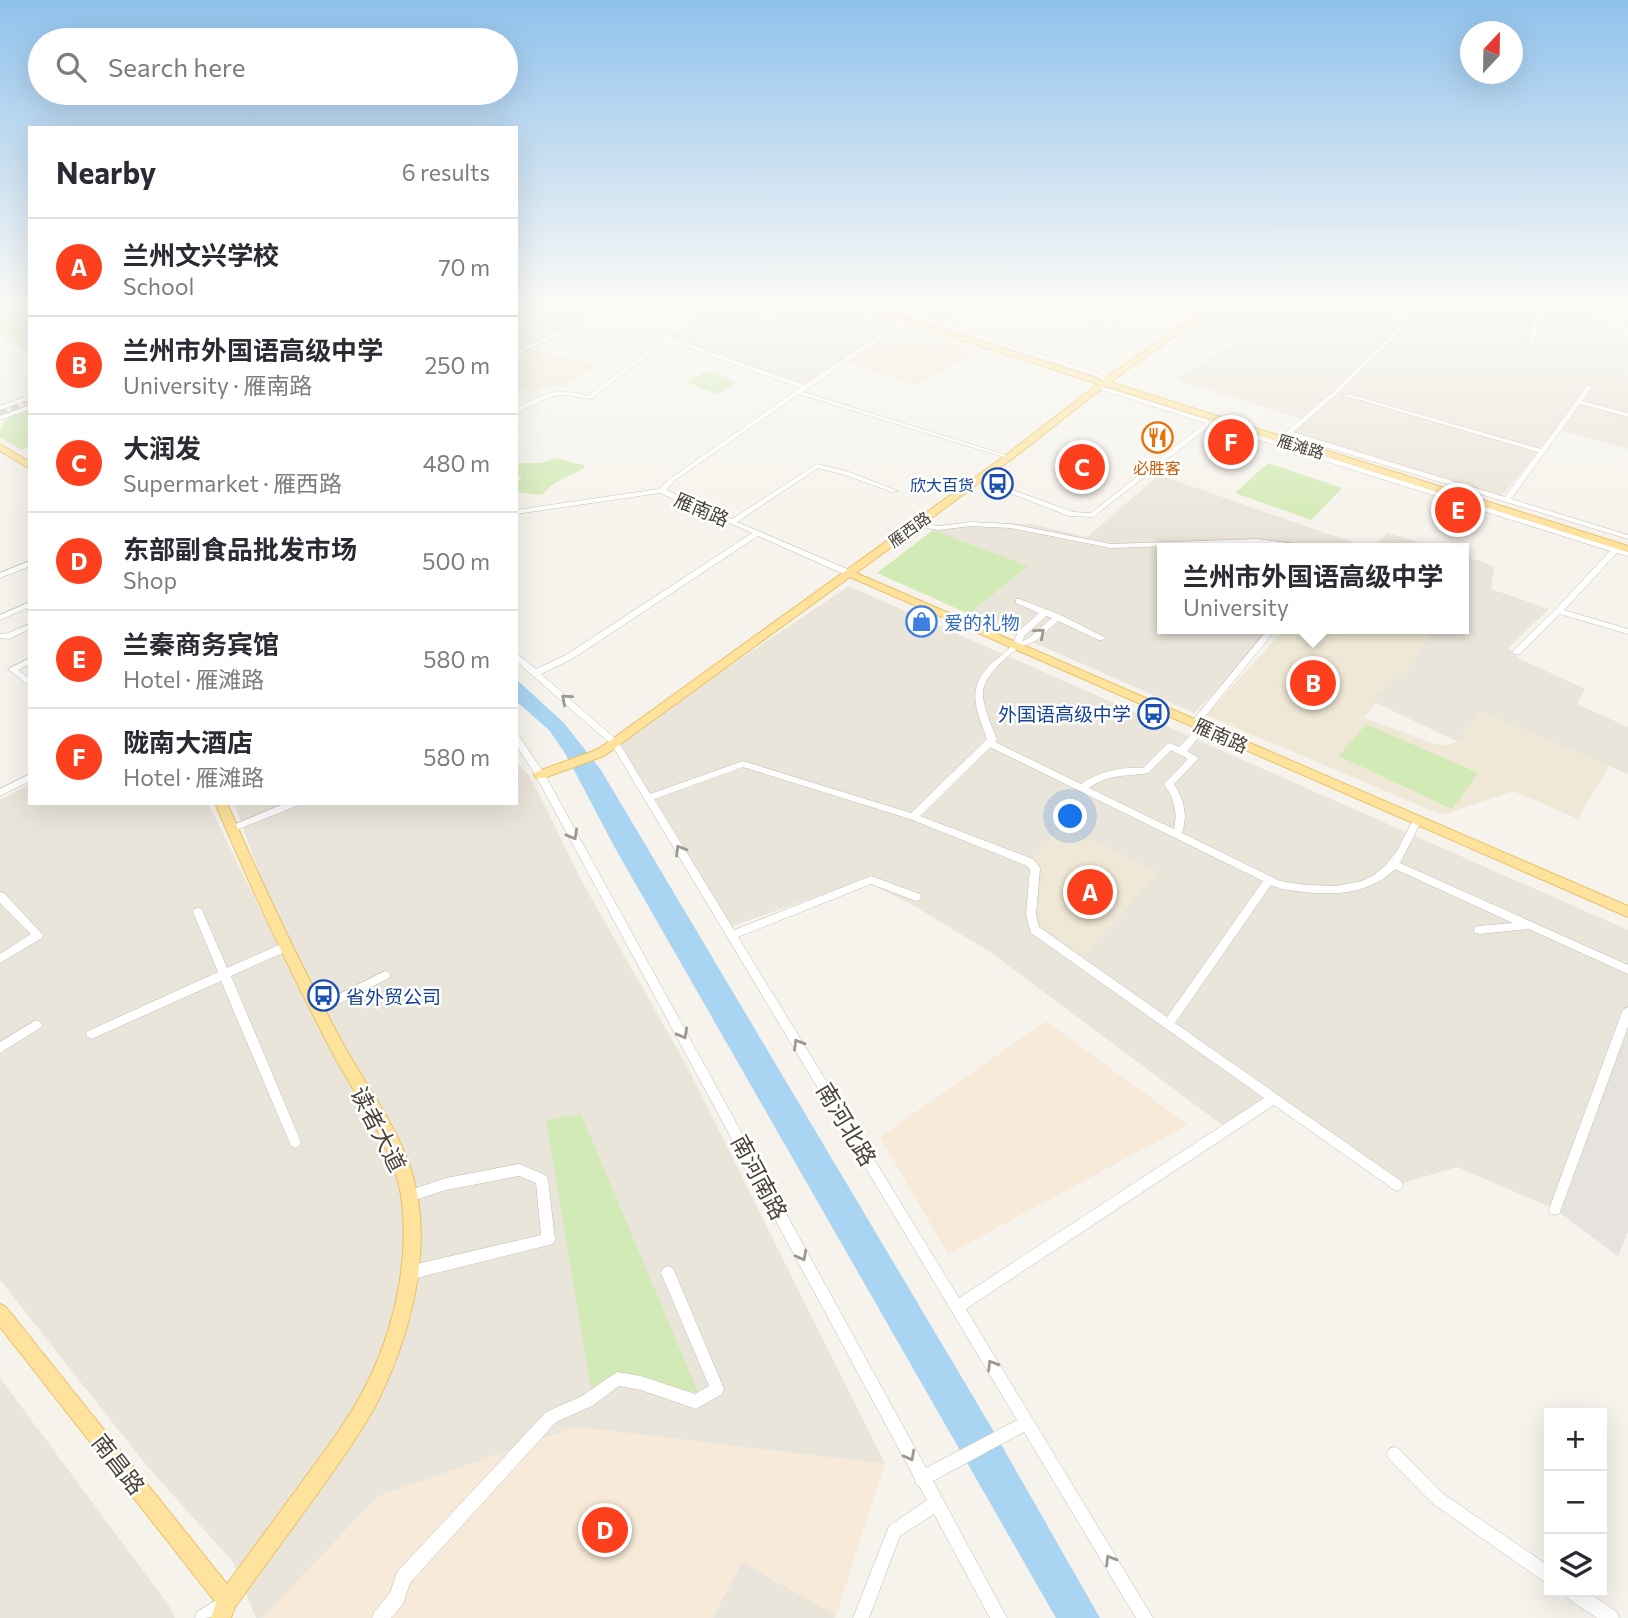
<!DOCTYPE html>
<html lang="en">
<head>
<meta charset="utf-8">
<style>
	:root { --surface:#fff; --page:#f7f7f7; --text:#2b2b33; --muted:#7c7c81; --line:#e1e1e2; --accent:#fc3f1d }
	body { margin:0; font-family:Commissioner,"Noto Sans SC",sans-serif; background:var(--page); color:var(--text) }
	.controls { position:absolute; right:21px; bottom:21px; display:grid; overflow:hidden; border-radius:0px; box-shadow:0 7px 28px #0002 }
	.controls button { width:63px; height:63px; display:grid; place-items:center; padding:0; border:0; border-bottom:2px solid var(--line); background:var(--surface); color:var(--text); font:35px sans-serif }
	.compass { position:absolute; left:1460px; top:21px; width:63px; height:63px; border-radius:50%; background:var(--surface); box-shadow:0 7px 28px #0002; rotate:22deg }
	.you { position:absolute; left:1071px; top:817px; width:24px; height:24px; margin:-18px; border:5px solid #fff; border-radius:50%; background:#1a73e8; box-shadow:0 0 0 10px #1a73e833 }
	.badge { display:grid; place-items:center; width:46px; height:46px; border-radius:50%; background:var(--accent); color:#fff; font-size:23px; font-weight:700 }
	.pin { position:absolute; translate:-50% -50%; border:4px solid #fff; box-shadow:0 2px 7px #0006 }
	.popup { position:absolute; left:1157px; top:543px; width:312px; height:91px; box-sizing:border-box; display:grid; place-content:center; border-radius:0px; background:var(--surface); filter:drop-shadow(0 2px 5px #0005); font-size:23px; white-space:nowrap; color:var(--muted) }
	.popup b { font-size:26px; color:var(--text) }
	.popup::after { content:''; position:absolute; left:50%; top:100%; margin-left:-14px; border:14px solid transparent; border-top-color:var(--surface) }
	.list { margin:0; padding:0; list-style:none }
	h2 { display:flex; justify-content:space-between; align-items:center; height:91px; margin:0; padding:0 28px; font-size:30px }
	h2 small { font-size:23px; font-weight:400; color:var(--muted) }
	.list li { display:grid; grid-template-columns:46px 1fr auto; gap:21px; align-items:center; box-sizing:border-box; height:98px; padding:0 28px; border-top:2px solid var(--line) }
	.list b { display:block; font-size:26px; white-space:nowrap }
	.list p { margin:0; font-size:23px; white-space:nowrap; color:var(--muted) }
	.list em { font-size:23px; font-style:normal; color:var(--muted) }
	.icon { flex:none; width:38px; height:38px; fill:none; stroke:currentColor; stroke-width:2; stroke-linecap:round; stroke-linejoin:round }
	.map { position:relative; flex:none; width:1628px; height:1618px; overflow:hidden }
	.search { position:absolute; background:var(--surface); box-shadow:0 7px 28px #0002; left:28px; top:28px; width:490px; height:77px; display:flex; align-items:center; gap:18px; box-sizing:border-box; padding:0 24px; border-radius:38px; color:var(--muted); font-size:26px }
	.panel { position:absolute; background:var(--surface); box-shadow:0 7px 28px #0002; left:28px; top:126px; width:490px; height:679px; border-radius:0px }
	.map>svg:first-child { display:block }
	.residential { fill:#eae5da }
	.commercial { fill:#f7ead8 }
	.industrial { fill:#e6e2dd }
	.education { fill:#efe8d6 }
	.green { fill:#d2eab5 }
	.water { fill:#a9d4f2 }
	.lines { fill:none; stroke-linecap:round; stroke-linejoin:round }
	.major-tunnel { stroke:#d4d0c8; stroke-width:8; stroke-dasharray:8 4.5; stroke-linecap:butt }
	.minor-casing { stroke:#c2bbae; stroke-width:1 }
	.major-casing { stroke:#e6c16a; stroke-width:2 }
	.minor { fill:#fff; fill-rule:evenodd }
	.major { fill:#ffe39c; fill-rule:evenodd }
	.oneway { stroke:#9c9892 }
	.labels { text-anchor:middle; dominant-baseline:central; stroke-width:5; stroke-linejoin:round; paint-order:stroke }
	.far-street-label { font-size:16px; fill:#4b4439; stroke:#fff }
	.far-food-label { font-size:16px; fill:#c56008; stroke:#fff }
	.far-transit-label { font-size:16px; fill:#164399; stroke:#fff; text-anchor:end }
	.street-label { font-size:19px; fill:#4b4439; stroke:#fff }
	.shop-label { font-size:19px; fill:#366cbe; stroke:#fff; text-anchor:start }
	.transit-label { font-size:19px; fill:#164399; stroke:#fff; text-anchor:end }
	.near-street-label { font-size:23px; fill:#4b4439; stroke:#fff }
</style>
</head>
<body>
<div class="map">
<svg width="1628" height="1618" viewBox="0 0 1628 1618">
	<rect width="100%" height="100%" fill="#f6f3ec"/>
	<path class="residential" d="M 516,304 L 617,304 L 516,359 Z
		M 709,304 L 736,304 L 769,315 L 791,304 L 832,304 L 895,325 L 805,386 L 667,336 Z
		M 878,304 L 977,304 L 938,325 Z
		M 1217,304 L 1536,304 L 1592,316 L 1628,345 L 1628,373 L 1626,375 L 1628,376 L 1628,449 L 1557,429 L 1502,496 L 1288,433 L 1302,419 L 1175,379 L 1247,338 L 1191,323 Z
		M 1159,475 L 1357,544 L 1353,548 L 1162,548 L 1162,629 L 1275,629 L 1194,713 L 969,614 L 1028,566 L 933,530 L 976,522 L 1031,524 L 1087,537 Z
		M 1387,533 L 1438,548 L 1374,548 Z
		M 1464,556 L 1494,566 L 1491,589 L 1549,609 L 1508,648 L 1520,659 L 1585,689 L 1577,704 L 1628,727 L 1628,774 L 1481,712 L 1458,742 L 1370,700 L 1410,666 L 1432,629 L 1464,629 Z
		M 849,586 L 1628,930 L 1628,999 L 1555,1209 L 1457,1167 L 1397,1185 L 1274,1099 L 1229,1130 L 990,952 L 916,907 L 863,880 L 727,928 L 615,743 Z
		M 516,762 L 531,778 L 581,880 L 687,1066 L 885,1464 L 576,1427 L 377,1497 L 263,1618 L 256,1618 L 233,1562 L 146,1465 L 0,1280 L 0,800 L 30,784 L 30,803 L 208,803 L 306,1002 L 234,803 L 516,803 Z
		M 0,1378 L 168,1604 L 175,1618 L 0,1618 Z
		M 742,1562 L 836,1615 L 835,1618 L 712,1618 Z"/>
	<path class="commercial" d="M 1046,1021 L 1188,1125 L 948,1254 L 880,1137 Z
		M 576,1427 L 885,1464 L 836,1615 L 742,1562 L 712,1618 L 263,1618 L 377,1497 Z"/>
	<path class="industrial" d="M 1628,999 L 1628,1232 L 1618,1256 L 1555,1209 Z"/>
	<path class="education" d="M 907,327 L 981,350 L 916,386 L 847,362 Z
		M 532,350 L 596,365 L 564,387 L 554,384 L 534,391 L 516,388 L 516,359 Z
		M 1285,629 L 1432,629 L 1410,666 L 1371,699 L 1376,703 L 1364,718 L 1441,746 L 1458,742 L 1481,712 L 1609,766 L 1578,819 L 1513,791 L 1442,815 L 1206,715 Z
		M 1062,824 L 1158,872 L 1084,956 L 1041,926 L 1037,908 L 1043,876 L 1040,867 L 1032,859 Z"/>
	<path class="green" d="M 0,304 L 30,304 L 30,352 L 0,335 Z
		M 707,371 L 737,382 L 717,394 L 686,382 Z
		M 30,409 L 30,446 L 21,450 L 0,437 C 0,418 14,414 30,409 Z
		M 556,458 L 586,466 C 567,480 558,476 542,495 L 516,492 L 516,483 L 522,477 L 516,474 L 516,463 L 541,463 Z
		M 1268,463 L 1342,488 L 1311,520 L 1235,493 Z
		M 933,530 L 1028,566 L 969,614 L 877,573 Z
		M 1366,724 L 1478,773 L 1452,809 L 1339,756 Z
		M 581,1114 L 698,1392 L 621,1382 L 591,1388 L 546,1120 Z"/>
	<path class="water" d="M 516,679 L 564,723 L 601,770 L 990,1425 L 1100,1618 L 1056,1618 L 615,848 L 565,753 L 549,730 L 516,701 Z"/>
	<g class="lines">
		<path class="major-tunnel" d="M 0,414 L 30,403"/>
		<defs>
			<path id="minor" d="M 609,304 L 616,304 L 601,315 L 516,355 L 516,351 L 597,313 Z
				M 702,304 L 709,304 L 670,337 L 804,385 L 849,355 L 905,320 L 909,320 L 909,322 L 853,357 L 803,392 L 1012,457 L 1007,458 L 799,394 L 675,480 L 666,490 L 732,519 L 817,464 L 849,472 L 898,491 L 892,492 L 845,475 L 818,468 L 737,522 L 852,571 L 852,575 L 846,575 L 758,536 L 572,659 L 541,674 L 618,741 L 650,794 L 743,761 L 911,813 L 987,739 C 978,713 966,692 987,668 C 994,660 1005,654 1011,646 C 1015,642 1015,636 1019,631 C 1025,625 1033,619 1039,613 L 1016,603 L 1016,599 L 1019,599 L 1061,615 L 1106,638 L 1102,640 L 1099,640 L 1058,621 C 1051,627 1044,634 1037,640 C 1031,644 1023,645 1017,649 C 1003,660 981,678 983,697 C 985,712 992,726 997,740 L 995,742 L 1081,784 C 1100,771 1121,767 1143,768 L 1167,744 L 1170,743 L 1179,747 L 1200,725 L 1206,725 L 1207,727 L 1206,729 L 1187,751 L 1199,758 L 1174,784 C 1184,801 1188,814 1182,833 L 1280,881 L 1306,885 L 1336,886 L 1362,881 L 1374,875 L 1385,866 L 1397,851 L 1414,818 L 1420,818 L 1422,820 L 1400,863 L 1628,965 L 1628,974 L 1529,929 L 1479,934 L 1475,933 L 1474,930 L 1475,927 L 1479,926 L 1513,923 L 1395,869 C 1369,895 1332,896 1297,891 C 1288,890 1279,889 1271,885 L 1175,1023 L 1401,1181 L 1403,1185 L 1401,1189 L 1397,1191 L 1393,1189 L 1274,1105 L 966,1309 L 1153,1618 L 1136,1618 L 1024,1432 L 933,1481 L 1007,1618 L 990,1618 L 934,1514 L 900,1536 L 869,1618 L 853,1618 L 889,1526 L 927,1500 L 919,1486 L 916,1484 L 914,1477 L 536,776 L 516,745 L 516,735 L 519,736 L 545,775 L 926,1468 L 1017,1420 L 612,745 L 516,661 L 516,653 L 536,669 L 566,655 L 752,533 L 660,493 L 516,514 L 516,510 L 659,489 L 671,478 L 800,388 L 667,340 L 591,399 L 566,395 L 552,396 L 516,413 L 516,408 C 545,393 554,387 588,396 L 664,337 ZM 1046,616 L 1052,618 L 1029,638 L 1022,641 L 1025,635 ZM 990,747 L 1263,881 L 1167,1017 L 1039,927 L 1036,915 L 1040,868 L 1033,859 L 920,816 ZM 1171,750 L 1188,759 L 1164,784 C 1174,799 1178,811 1174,829 L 1089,788 C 1110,773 1125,777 1148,773 ZM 743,767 L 910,819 L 1025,865 L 1030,869 L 1026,915 L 1031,933 L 1264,1098 L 959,1298 L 738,937 L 871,884 L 916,901 L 920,900 L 921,897 L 920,894 L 871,876 L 734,930 L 654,799 Z
				M 791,304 L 799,304 L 744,331 L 739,330 Z
				M 875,304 L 884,304 L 943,323 L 976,304 L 983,304 L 949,325 L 1097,373 L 1110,380 L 1105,381 L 1093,375 L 945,327 L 939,328 L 939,326 Z
				M 1026,304 L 1036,304 L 1165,343 L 1160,344 Z
				M 1183,304 L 1192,304 L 1211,311 L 1206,312 Z
				M 1359,304 C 1376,304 1400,309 1413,320 L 1338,393 L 1293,432 L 1505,497 L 1538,452 L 1343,395 L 1348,394 L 1541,449 L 1587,386 L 1591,386 L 1592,387 L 1582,401 L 1628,413 L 1628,417 L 1580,404 L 1511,499 L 1628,535 L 1628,539 L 1289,436 L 1284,436 L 1283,435 L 1286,432 L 1334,391 L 1407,320 L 1401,316 Z
				M 1458,304 L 1464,304 L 1462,312 L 1459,314 L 1456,312 Z
				M 1535,304 L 1541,304 L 1541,317 L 1534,342 L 1531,344 L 1528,342 L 1535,317 Z
				M 1541,304 L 1554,304 L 1575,309 L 1572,311 Z
				M 1098,385 L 1209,420 L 1213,420 L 1214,421 L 1628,552 L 1628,556 L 1617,553 L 1564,610 L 1628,629 L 1628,634 L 1560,614 L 1520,654 L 1514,654 L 1513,652 L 1514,650 L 1556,609 L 1610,551 L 1211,425 L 1093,517 L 1069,516 L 976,480 L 976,478 L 980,478 L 1073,512 L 1091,513 L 1205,423 L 1096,388 L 1095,387 Z
				M 30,395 L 30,399 L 0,410 L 0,406 Z
				M 30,405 L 30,409 L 0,420 L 0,416 Z
				M 913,522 L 939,526 L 971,522 L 1011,524 L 1111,544 L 1257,539 L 1313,546 L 1317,548 L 1297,548 L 1257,543 L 1111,548 L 1011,528 L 971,526 L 939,530 L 913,526 Z
				M 30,561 L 30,566 L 0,578 L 0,573 Z
				M 30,602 L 30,607 L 0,620 L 0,615 Z
				M 30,624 L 30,629 L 9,639 L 0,638 L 0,634 L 5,634 Z
				M 1268,629 L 1276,629 L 1198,725 L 1192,725 L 1191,723 L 1192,721 Z
				M 30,658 L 30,664 L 18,670 L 30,679 L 30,686 L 8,669 Z
				M 30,774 L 30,781 L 0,796 L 0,789 Z
				M 286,803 L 301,803 L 299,805 L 234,831 L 228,831 L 226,829 L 228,827 Z
				M 0,892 L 4,893 L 43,935 L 42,938 L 0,963 L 0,954 L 31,934 L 0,903 Z
				M 198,908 L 202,909 L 203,912 L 227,968 L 281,944 L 285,943 L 289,944 L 290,947 L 289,950 L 231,976 L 301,1142 L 299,1146 L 295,1148 L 291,1146 L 221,981 L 96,1037 L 92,1039 L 88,1037 L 86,1034 L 88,1031 L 218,972 L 193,912 L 194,909 Z
				M 385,971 L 389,972 L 390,975 L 389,978 L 321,1013 L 317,1015 L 313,1013 L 311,1010 L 313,1007 Z
				M 1628,1007 L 1628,1027 L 1561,1209 L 1560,1213 L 1555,1215 L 1550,1213 L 1549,1209 L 1622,1012 L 1624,1009 Z
				M 36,1020 L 40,1022 L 42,1025 L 40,1028 L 0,1053 L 0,1042 Z
				M 519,1164 L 546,1175 L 548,1179 L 555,1240 L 553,1244 L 408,1280 L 403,1278 L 401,1273 L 403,1268 L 408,1266 L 541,1235 L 536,1183 L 519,1176 L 446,1190 L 409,1202 L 404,1200 L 403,1196 L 404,1192 L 446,1178 Z
				M 668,1266 L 673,1268 L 722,1384 L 724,1389 L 722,1394 L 696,1409 L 641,1390 L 619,1386 L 592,1406 L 556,1422 L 410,1583 L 403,1604 L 391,1618 L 372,1618 L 374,1612 L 390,1593 L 397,1572 L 546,1412 L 582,1396 L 617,1372 L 641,1376 L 695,1394 L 709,1386 L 661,1273 L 663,1268 Z
				M 1394,1447 L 1399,1449 L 1442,1493 L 1549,1566 L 1549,1583 L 1543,1581 L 1432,1503 L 1389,1459 L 1387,1454 L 1389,1449 Z
				M 1565,1592 L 1587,1592 L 1617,1612 L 1619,1618 L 1597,1618 L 1567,1598 Z
				M 224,1595 L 230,1597 L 232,1603 C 225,1618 210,1618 195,1618 L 197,1612 Z"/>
			<path id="major" d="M 851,304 L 862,304 L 1102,380 L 1212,304 L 1220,304 L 1110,382 L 1628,546 L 1628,552 L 1105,386 L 1012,459 L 856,573 L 1628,906 L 1628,917 L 850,577 L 604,756 L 544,778 L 536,778 L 534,775 L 536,772 L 596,750 L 611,740 L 1006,455 L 1098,384 Z
				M 25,398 L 30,398 L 30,402 L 25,402 Z
				M 0,444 L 30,462 L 30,469 L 0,451 Z
				M 215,803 L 227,803 C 262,884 300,964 342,1042 C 368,1090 407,1138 417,1193 C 430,1262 408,1341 377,1403 C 359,1437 335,1468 313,1500 C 287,1535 261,1571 235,1607 L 231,1618 L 211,1618 L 216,1603 L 0,1327 L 0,1304 L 6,1307 L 227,1584 C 252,1550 277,1516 302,1482 C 327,1448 353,1414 371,1375 C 396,1322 410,1254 401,1195 C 393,1145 353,1093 330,1048 C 288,968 250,886 215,803 Z"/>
		</defs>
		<use href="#minor" class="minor-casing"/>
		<use href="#major" class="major-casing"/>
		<use href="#minor" class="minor"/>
		<use href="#major" class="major"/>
	</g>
	<defs><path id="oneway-chevron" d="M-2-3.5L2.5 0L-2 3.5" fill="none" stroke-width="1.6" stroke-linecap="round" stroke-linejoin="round" transform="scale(1.75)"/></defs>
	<g class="oneway">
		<use href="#oneway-chevron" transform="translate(1040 633) rotate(-41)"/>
		<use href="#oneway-chevron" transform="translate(566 699) rotate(-139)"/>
		<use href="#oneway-chevron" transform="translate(573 835) rotate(61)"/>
		<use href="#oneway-chevron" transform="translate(680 850) rotate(-121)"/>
		<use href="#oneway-chevron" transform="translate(683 1034) rotate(61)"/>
		<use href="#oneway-chevron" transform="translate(798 1044) rotate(-121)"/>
		<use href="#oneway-chevron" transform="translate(802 1256) rotate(62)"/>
		<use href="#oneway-chevron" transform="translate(992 1365) rotate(-121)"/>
		<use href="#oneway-chevron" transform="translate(910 1456) rotate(62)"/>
		<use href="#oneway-chevron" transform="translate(1110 1560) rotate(-121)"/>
	</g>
	<linearGradient id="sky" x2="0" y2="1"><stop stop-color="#8fc1ec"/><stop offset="0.57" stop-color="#fbfaf6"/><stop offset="1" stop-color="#fbfaf6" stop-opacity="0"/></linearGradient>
	<rect width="1628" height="531" fill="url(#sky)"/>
	<defs>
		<symbol id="restaurant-ring" viewBox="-11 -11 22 22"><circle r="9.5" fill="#fff" stroke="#e8710a" stroke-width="1.5"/><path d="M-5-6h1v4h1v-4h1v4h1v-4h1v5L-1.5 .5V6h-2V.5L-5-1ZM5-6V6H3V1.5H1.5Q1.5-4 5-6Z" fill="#e8710a"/></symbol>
		<symbol id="bus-ring" viewBox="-11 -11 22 22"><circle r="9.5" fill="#fff" stroke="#1a4fb4" stroke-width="1.5"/><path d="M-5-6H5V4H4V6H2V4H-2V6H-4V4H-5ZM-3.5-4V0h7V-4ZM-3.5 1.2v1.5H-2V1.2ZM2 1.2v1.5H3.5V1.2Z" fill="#1a4fb4"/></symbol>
		<symbol id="shop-ring" viewBox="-11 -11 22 22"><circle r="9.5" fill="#fff" stroke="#3f7fe0" stroke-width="1.5"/><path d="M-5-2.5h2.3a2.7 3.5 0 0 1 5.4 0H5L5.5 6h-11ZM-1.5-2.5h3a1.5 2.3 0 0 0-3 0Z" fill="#3f7fe0"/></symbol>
	</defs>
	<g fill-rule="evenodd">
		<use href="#restaurant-ring" x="1140" y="420" width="35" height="35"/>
		<use href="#bus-ring" x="980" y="466" width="35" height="35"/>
		<use href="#shop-ring" x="904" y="604" width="35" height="35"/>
		<use href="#bus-ring" x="1136" y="696" width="35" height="35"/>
		<use href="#bus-ring" x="306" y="978" width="35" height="35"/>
	</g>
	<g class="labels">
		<g class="far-street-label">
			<text transform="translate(1301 446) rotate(17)">雁滩路</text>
			<text transform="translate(909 529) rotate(-36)">雁西路</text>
		</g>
		<g class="far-food-label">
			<text x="1157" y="467">必胜客</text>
		</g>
		<g class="far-transit-label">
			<text x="974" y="484">欣大百货</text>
		</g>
		<g class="street-label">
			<text transform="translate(702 509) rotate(23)">雁南路</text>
			<text transform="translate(1221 735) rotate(24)">雁南路</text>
		</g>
		<g class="shop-label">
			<text x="944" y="622">爱的礼物</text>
		</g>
		<g class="transit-label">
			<text x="1131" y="713">外国语高级中学</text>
			<text x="346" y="996" text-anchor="start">省外贸公司</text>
		</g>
		<g class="near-street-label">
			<text transform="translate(847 1124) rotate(59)">南河北路</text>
			<text transform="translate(379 1129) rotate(63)">读者大道</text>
			<text transform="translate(760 1177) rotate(62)">南河南路</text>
			<text transform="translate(119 1464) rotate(52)">南昌路</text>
		</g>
	</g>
</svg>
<div class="controls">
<button>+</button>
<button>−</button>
<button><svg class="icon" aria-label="layers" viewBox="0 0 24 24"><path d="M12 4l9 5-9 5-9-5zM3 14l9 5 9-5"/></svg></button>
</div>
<svg class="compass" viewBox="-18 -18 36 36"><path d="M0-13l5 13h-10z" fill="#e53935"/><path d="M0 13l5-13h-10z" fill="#7c7c81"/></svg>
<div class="you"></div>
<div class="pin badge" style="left:1090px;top:892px">A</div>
<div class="pin badge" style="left:1313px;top:683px">B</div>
<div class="popup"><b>兰州市外国语高级中学</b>University</div>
<div class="pin badge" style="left:1082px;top:467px">C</div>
<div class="pin badge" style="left:605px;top:1530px">D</div>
<div class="pin badge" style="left:1458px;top:510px">E</div>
<div class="pin badge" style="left:1231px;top:442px">F</div>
<div class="search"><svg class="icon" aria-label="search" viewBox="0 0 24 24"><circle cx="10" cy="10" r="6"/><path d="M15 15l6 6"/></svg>Search here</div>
<section class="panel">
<h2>Nearby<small>6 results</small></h2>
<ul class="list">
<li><span class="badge">A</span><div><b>兰州文兴学校</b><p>School</p></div><em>70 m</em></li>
<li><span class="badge">B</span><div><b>兰州市外国语高级中学</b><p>University · 雁南路</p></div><em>250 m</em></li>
<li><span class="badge">C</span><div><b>大润发</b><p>Supermarket · 雁西路</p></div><em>480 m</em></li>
<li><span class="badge">D</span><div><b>东部副食品批发市场</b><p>Shop</p></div><em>500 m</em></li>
<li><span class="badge">E</span><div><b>兰秦商务宾馆</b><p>Hotel · 雁滩路</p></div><em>580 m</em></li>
<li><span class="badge">F</span><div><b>陇南大酒店</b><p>Hotel · 雁滩路</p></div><em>580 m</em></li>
</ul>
</section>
</div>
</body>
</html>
